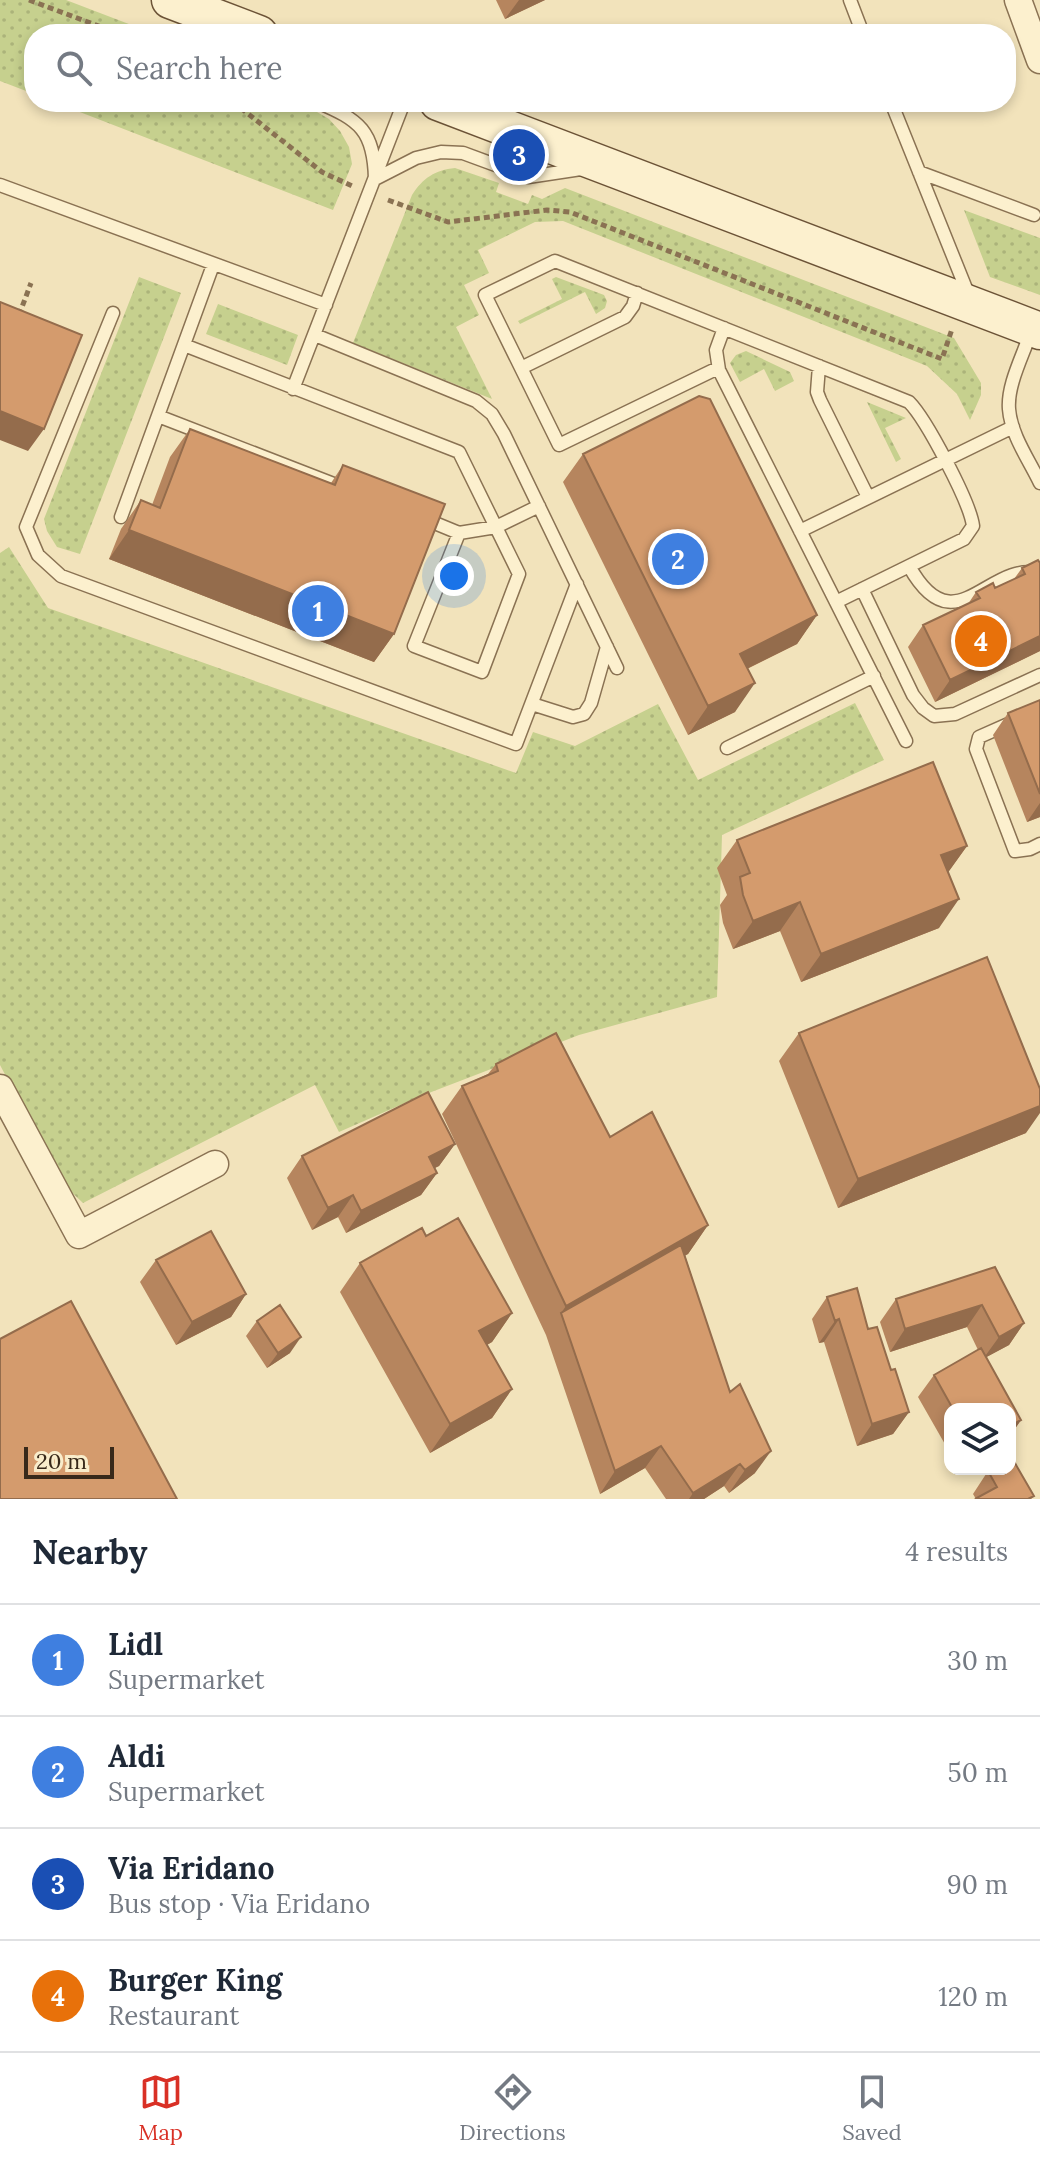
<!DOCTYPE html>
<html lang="en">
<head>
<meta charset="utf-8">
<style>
	:root { --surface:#fff; --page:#f6f6f7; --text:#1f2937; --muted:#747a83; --line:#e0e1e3; --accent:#d93025 }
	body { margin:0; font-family:Lora,serif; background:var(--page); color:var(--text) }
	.controls { position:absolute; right:24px; bottom:24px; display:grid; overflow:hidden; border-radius:16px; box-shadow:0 4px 12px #0003 }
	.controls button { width:72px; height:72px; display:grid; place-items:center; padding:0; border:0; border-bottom:2px solid var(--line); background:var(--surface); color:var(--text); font:40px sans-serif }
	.scale { position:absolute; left:24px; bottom:20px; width:90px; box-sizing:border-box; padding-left:8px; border:4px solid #38291a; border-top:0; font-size:22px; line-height:28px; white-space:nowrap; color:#38291a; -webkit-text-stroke:6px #f9edcb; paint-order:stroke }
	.you { position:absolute; left:454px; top:576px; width:28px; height:28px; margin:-20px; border:6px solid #fff; border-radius:50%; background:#1a73e8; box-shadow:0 0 0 12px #1a73e833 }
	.badge { display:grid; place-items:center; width:52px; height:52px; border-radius:50%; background:var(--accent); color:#fff; font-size:26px; font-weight:700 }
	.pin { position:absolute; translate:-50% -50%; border:4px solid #fff; box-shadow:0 2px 8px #0006 }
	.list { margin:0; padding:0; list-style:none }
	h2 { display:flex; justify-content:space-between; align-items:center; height:104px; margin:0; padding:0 32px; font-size:34px }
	h2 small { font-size:26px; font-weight:400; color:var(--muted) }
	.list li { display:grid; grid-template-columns:52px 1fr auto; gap:24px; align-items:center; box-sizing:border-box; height:112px; padding:0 32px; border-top:2px solid var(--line) }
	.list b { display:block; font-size:30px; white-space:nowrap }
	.list p { margin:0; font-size:26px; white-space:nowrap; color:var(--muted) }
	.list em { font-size:26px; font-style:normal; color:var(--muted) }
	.icon { flex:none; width:44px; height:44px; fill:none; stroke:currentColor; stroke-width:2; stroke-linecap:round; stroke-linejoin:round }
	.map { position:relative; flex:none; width:1040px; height:1499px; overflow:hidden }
	.search { position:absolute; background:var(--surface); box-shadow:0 4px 12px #0003; left:24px; right:24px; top:24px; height:88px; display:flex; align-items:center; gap:20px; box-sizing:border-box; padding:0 28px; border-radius:32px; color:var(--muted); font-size:30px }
	.sheet { height:552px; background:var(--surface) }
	nav { display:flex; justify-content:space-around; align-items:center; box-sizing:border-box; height:112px; border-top:2px solid var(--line); background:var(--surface); font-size:22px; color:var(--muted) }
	nav a { display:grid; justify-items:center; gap:4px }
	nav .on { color:var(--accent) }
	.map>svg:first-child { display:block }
	.grass { fill:url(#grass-dots) }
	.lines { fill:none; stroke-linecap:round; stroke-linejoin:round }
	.lane-casing { stroke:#8a7253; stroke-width:15 }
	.street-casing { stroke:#8a7253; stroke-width:29 }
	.secondary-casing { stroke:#6c5337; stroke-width:39 }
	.path { stroke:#8a7253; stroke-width:5; stroke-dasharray:6 4; stroke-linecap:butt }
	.lane { stroke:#fcf0ce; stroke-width:12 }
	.street { stroke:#fcf0ce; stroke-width:26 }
	.secondary { stroke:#fcf0ce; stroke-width:36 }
	.wall { fill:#b6855e }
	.shaded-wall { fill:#946c4c }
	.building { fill:#d49b6d; stroke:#946c4c; stroke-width:2 }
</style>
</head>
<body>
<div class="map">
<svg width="1040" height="1499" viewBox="0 0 1040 1499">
	<defs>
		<pattern id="grass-dots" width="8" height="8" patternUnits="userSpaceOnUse" patternTransform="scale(2)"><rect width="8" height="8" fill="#c6d08e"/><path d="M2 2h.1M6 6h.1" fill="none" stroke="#abb37a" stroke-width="1.8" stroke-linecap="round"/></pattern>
	</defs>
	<rect width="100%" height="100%" fill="#f2e3bb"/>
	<path class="grass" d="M 0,0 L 66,0 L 155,34 L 34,34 L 34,94 L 0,81 Z
		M 54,102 L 288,102 L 317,112 L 329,119 L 340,131 L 349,147 L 352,164 L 333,210 Z
		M 455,168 L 499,183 L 496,192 L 528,204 L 532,195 L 542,199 L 565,188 L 954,338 L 981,383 L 981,395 L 970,420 L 957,394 L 927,366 L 563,221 L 535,222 L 478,250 L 489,273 L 464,285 L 479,315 L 456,327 L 492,399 L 353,343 L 412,195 C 423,178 435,170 455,168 Z
		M 964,210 L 1040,238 L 1040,295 L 990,277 Z
		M 139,277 L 181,293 L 80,554 L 57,547 L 47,531 L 44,519 Z
		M 556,277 L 604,295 L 607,301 L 605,308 L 596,314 L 585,292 L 520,324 L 518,321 L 562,299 L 552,279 Z
		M 218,304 L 298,335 L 287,365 L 206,334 Z
		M 746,351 L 790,372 L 794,381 L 775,391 L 764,369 L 740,382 L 730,363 L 736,355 Z
		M 867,402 L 906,418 L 885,428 L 901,459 L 896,462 Z
		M 9,547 L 48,608 L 516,773 L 533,732 L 575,746 L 658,704 L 698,780 L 855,703 L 884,760 L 722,835 L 717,997 L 579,1035 L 421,1096 L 339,1132 L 315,1085 L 83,1203 L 63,1184 L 0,1065 L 0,553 Z"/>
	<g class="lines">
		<defs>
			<path id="lane" d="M 850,0 L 863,34
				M 317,102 C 360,120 374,131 375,179 L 416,158 L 441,152 L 463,153 L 528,177 L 581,169
				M 891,102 L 969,296
				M 919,172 L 1034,215
				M 0,185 L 326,305
				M 113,313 L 26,527 L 38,555 L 61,576 L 516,744 L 577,584
				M 724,328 L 716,350 L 719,370 L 906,741
				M 1031,331 C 1024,354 1007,384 1009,409 C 1011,435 1029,460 1040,483
				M 315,335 L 476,401 L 492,414 L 504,434 L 617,668
				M 184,345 L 459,452 L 519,574 L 482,672 L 414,646 L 459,533 L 496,527 L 539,506
				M 819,366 L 817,392 L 820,400 L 868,497
				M 521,368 L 625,317 L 633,306 L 637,293
				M 718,368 L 559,445 L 485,295 L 555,261 L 909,402 C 926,419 970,502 973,526 L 964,539 L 836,602
				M 293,389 L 404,102
				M 158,416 L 344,488
				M 121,517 L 213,265
				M 425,519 L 459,533
				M 800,531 L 1013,427
				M 909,566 C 955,649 989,559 1040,574
				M 862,589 L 913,695 L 923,708 L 934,716 L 955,714 L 1040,675
				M 532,704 L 573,717 L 584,714 L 591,703 L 607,647
				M 1040,710 L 979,737 L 976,749 L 1015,851 L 1030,849 L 1040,844
				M 727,748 L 874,676"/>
			<path id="street" d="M 1018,0 L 1040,60
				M 0,1088 L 79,1235 L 215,1164"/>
			<path id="secondary" d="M 170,0 L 259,34
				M 438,102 L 1040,331"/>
		</defs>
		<use href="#lane" class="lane-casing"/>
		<use href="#street" class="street-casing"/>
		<use href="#secondary" class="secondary-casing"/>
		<path class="path" d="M 29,0 L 120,34
			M 233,102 L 322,172 L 352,186
			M 388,200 L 448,222 L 547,210 L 570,212 L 942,359 L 952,329
			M 19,315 L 31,283"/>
		<use href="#lane" class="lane"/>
		<use href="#street" class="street"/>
		<use href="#secondary" class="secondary"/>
	</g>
	<path class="wall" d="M 496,0 L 545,0 L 505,19 Z
		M 190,429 L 331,483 L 343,465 L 394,634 L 374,662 L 109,559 L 121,529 L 141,500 L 152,505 L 170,457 Z
		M 583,454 L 817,615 L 797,644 L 747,669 L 735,712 L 688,735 L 563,482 Z
		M 1040,563 L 1040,651 L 935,702 L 908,647 L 923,625 L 968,604 L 976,592 L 995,588 L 1014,579 L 1022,568 Z
		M 1040,700 L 1040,817 L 1027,822 L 993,735 L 1008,713 Z
		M 737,840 L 967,846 L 948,872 L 939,928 L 801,982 L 780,931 L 733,949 L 723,923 L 720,905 L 727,895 L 717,868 Z
		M 799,1033 L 1026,1133 L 838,1208 L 779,1061 Z
		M 496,1064 L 610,1137 L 708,1225 L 688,1254 L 685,1255 L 755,1473 L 729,1493 L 724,1486 L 704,1499 L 666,1499 L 645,1468 L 600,1494 L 546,1335 L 442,1114 L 462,1086 L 488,1074 Z
		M 455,1144 L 439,1166 L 434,1168 L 437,1173 L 421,1195 L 346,1233 L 338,1217 L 312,1230 L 287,1178 L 302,1156 Z
		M 426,1236 L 512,1313 L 492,1342 L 487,1345 L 512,1389 L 492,1418 L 430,1453 L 340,1292 L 360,1263 Z
		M 156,1260 L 246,1294 L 231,1317 L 176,1345 L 140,1282 Z
		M 995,1267 L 1024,1323 L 1009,1345 L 986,1357 L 1021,1420 L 1010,1436 L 1010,1409 L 950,1409 L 950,1453 L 918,1397 L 934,1375 L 978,1350 L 967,1327 L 890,1352 L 880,1322 L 896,1299 Z
		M 827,1297 L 868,1329 L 891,1370 L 909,1412 L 893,1434 L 857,1446 L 824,1342 L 819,1343 L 812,1319 Z
		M 257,1321 L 290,1353 L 267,1368 L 246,1336 Z
		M 988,1471 L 1034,1496 L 1031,1499 L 976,1499 L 973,1494 Z"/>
	<path class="shaded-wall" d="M 519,0 L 545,0 L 505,19 Z
		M 0,411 L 44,429 L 28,451 L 0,440 Z
		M 129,530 L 394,634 L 374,662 L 109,559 Z
		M 817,615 L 797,644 L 720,682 L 740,654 Z
		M 1040,636 L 1040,651 L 935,702 L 950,680 Z
		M 755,683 L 735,712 L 688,735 L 708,706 Z
		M 1040,803 L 1040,817 L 1027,822 Z
		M 967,846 L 947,874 L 941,855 Z
		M 959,899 L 939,928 L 801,982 L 821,954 Z
		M 800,902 L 780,931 L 733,949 L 753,921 Z
		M 1040,1106 L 1040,1113 L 1026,1133 L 838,1208 L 858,1179 Z
		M 455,1144 L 439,1166 L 413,1179 L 429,1157 Z
		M 437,1173 L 421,1195 L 346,1233 L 361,1211 Z
		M 353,1195 L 338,1217 L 312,1230 L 328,1208 Z
		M 708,1225 L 688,1254 L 565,1324 L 561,1313 L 566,1306 Z
		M 246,1294 L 231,1317 L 176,1345 L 192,1322 Z
		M 982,1305 L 967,1327 L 890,1352 L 905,1329 Z
		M 512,1313 L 492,1342 L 459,1360 L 479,1331 Z
		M 839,1319 L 824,1342 L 819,1343 L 835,1321 Z
		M 1024,1323 L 1009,1345 L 983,1359 L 999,1337 Z
		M 301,1337 L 290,1353 L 267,1368 L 278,1353 Z
		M 512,1389 L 492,1418 L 430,1453 L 450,1424 Z
		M 909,1412 L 893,1434 L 857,1446 L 872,1424 Z
		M 1021,1420 L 1010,1436 L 1010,1426 Z
		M 661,1446 L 645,1468 L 600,1494 L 615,1471 Z
		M 771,1451 L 755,1473 L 729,1493 L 745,1470 Z
		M 740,1464 L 724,1486 L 704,1499 L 689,1499 L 693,1493 Z"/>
	<path class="building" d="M 0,302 L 82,335 L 44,429 L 0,411 Z
		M 699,396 L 710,399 L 817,615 L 740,654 L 755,683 L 708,706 L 583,454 Z
		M 190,429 L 335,485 L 343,465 L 445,504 L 394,634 L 129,530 L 141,500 L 160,508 Z
		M 1038,560 L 1040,563 L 1040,636 L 950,680 L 923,625 L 980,598 L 976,592 L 993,583 L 995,588 L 1025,574 L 1022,568 Z
		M 1040,700 L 1040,794 L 1008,713 Z
		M 933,762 L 967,846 L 941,855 L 959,899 L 821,954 L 800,902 L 753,921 L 743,895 L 740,877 L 750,873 L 737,840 Z
		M 987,957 L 1040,1089 L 1040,1106 L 858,1179 L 799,1033 Z
		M 556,1033 L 610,1137 L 652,1112 L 708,1225 L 566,1306 L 462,1086 L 498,1071 L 496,1064 Z
		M 428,1092 L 455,1144 L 429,1157 L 437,1173 L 361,1211 L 353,1195 L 328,1208 L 302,1156 Z
		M 458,1218 L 512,1313 L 479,1331 L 512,1389 L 450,1424 L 360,1263 L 422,1228 L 426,1236 Z
		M 211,1231 L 246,1294 L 192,1322 L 156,1260 Z
		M 681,1245 L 730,1392 L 740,1384 L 771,1451 L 745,1470 L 740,1464 L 693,1493 L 661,1446 L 615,1471 L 561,1313 Z
		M 995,1267 L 1024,1323 L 999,1337 L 982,1305 L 905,1329 L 896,1299 Z
		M 857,1288 L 868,1329 L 877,1327 L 891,1370 L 895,1369 L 909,1412 L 872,1424 L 839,1319 L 835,1321 L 827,1297 Z
		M 71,1301 L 177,1499 L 0,1499 L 0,1339 Z
		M 280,1305 L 301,1337 L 278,1353 L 257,1321 Z
		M 981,1348 L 1021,1420 L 1010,1426 L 1010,1409 L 953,1409 L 934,1375 Z
		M 1012,1458 L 1034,1496 L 1028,1499 L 975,1499 L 997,1487 L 988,1471 L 993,1469 L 1010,1469 L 1010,1459 Z"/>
</svg>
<div class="controls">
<button><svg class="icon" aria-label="layers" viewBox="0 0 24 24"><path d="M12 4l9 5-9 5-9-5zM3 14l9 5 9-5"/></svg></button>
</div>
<div class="scale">20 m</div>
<div class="you"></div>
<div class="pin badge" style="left:318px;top:611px;background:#3f7fe0">1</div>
<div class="pin badge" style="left:678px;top:559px;background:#3f7fe0">2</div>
<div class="pin badge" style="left:519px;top:155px;background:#1a4fb4">3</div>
<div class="pin badge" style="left:981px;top:641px;background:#e8710a">4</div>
<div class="search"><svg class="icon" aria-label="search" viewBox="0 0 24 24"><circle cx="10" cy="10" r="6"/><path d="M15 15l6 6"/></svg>Search here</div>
</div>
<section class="sheet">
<h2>Nearby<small>4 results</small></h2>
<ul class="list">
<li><span class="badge" style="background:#3f7fe0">1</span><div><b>Lidl</b><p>Supermarket</p></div><em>30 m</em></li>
<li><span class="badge" style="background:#3f7fe0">2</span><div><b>Aldi</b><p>Supermarket</p></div><em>50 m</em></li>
<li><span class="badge" style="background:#1a4fb4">3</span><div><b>Via Eridano</b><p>Bus stop · Via Eridano</p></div><em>90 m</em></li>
<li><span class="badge" style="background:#e8710a">4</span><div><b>Burger King</b><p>Restaurant</p></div><em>120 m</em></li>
</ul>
</section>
<nav>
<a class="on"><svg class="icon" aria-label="map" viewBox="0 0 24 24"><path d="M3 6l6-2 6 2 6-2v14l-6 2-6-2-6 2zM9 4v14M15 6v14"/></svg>Map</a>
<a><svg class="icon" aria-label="directions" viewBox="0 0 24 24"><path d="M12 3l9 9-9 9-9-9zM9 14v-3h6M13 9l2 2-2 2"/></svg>Directions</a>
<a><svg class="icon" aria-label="saved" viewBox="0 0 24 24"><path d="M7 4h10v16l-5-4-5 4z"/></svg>Saved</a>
</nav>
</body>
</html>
